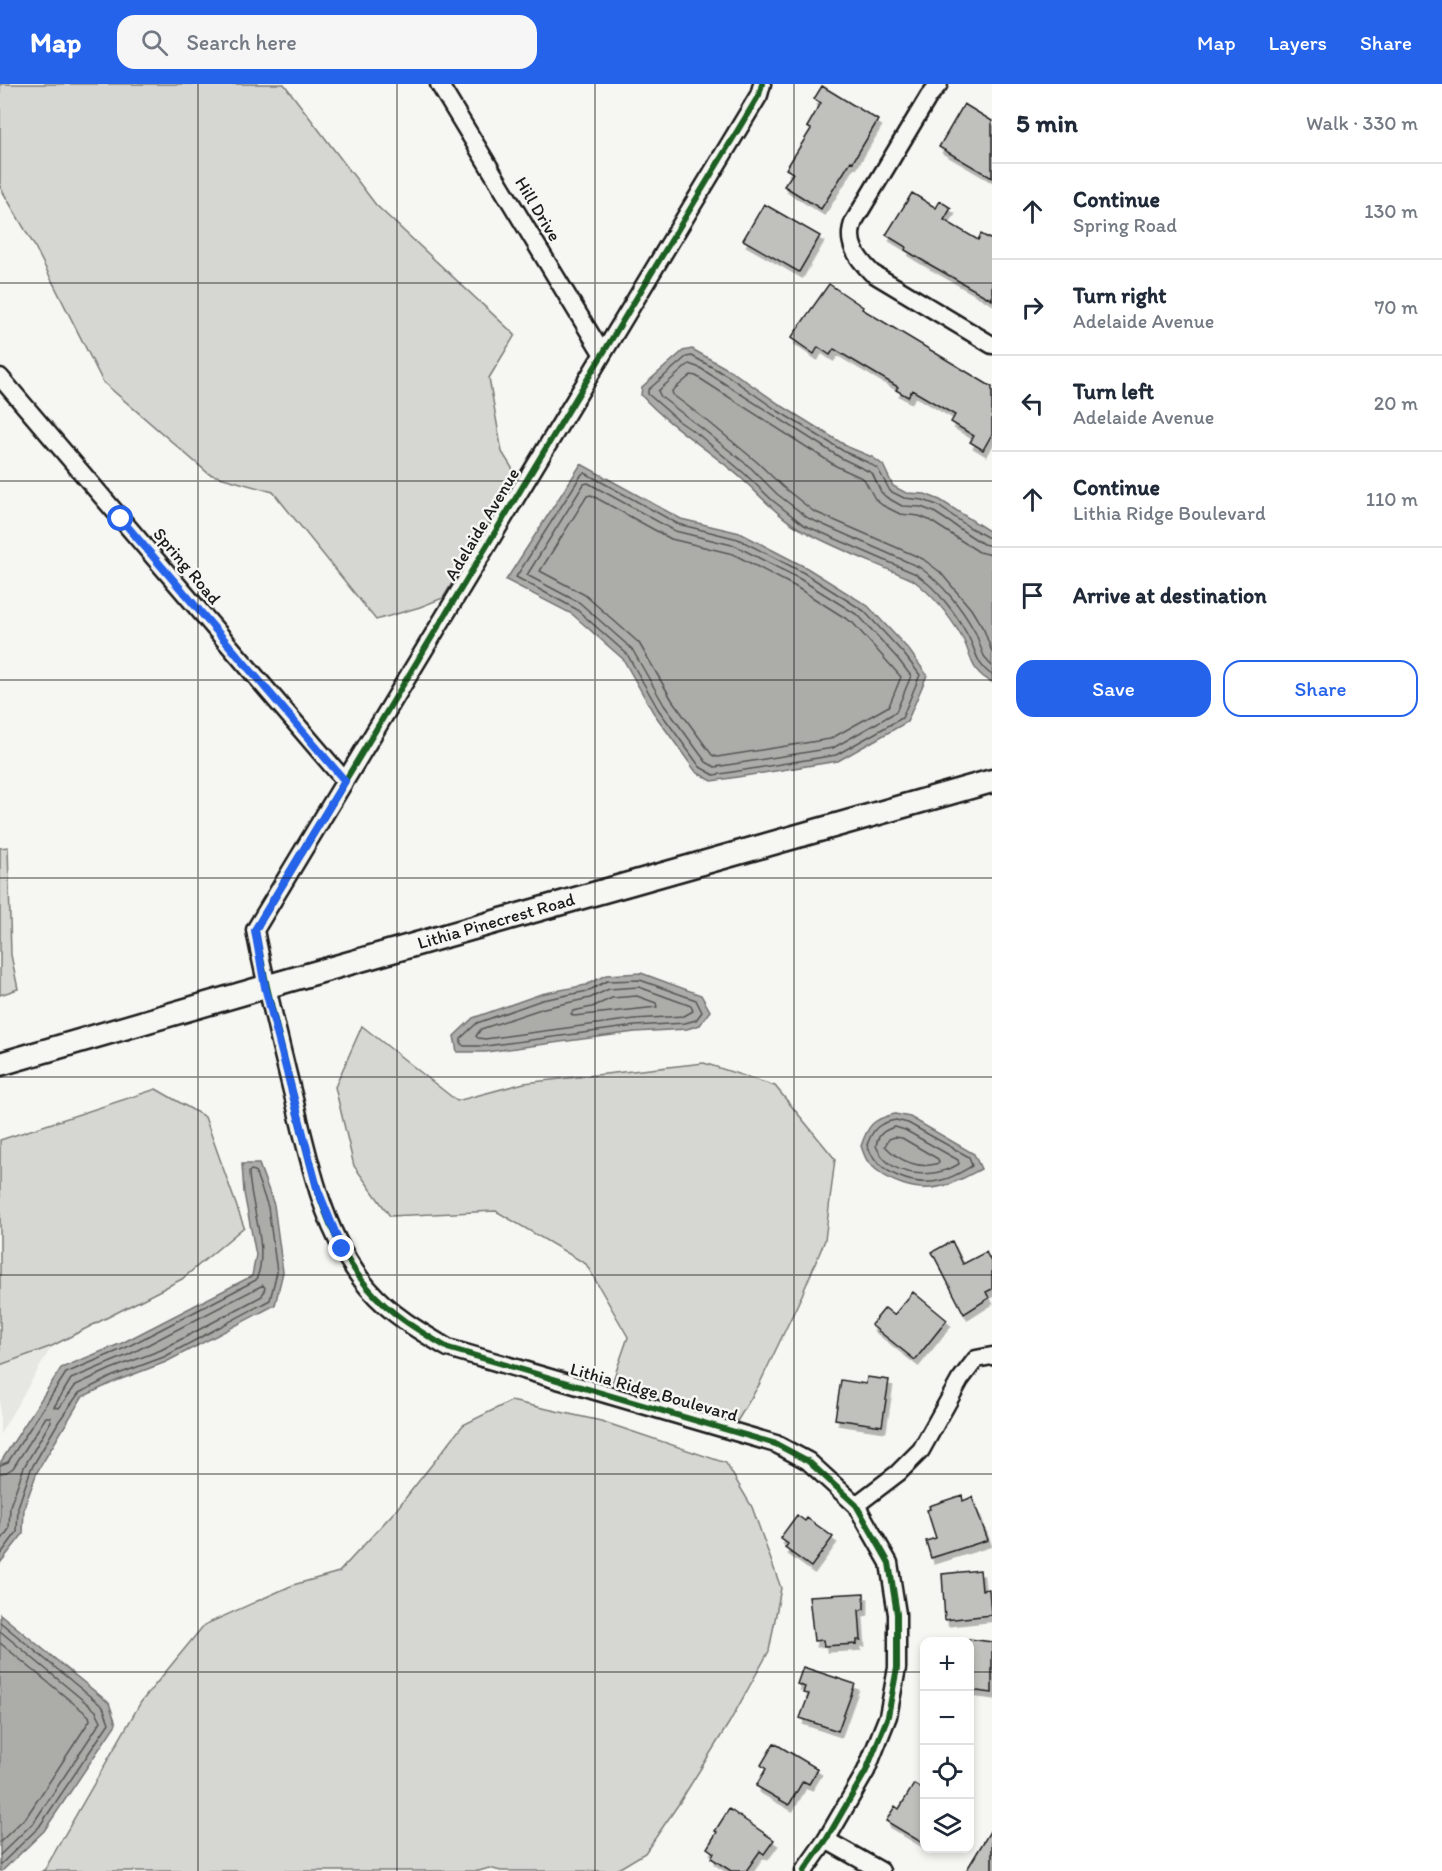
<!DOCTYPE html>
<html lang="en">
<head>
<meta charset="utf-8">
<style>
	:root { --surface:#fff; --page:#f6f6f7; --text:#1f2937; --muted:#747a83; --line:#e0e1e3; --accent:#2563eb }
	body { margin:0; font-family:Itim,sans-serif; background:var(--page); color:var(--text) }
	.controls { position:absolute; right:18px; bottom:18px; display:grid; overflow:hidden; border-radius:12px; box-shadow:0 3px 9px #0003 }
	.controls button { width:54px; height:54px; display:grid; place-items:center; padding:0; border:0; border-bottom:2px solid var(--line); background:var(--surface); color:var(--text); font:30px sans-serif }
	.stop { position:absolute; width:18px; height:18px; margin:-14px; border:4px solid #2563eb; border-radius:50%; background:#fff }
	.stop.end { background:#2563eb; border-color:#fff; box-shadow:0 2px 6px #0008 }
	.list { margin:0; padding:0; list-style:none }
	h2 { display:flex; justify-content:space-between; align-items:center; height:78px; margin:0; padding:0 24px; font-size:26px }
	h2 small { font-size:20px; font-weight:400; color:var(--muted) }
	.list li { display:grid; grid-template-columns:39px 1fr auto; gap:18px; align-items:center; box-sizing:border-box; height:96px; padding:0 24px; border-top:2px solid var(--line) }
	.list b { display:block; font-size:22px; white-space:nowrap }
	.list p { margin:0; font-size:20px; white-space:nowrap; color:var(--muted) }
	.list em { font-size:20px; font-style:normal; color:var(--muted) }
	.actions { display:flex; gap:12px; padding:18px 24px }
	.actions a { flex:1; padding:14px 0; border:2px solid var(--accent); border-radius:18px; text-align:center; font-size:21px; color:var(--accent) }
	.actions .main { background:var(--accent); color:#fff }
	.icon { flex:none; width:33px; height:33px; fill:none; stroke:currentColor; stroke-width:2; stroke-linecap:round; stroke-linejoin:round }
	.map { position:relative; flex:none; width:992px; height:1787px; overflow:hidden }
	header { display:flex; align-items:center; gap:36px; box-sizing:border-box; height:84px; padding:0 30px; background:var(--accent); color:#fff }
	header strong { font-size:28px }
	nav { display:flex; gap:33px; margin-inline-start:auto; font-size:21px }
	.search { width:420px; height:54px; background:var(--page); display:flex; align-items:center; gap:15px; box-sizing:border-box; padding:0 21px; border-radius:18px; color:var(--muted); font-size:22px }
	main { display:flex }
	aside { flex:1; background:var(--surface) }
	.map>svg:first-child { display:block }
	.built { fill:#e6e6e2 }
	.green { fill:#d6d6d2; stroke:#797977; stroke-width:1.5 }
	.water { fill:#acaca9; stroke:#727271; stroke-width:1.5 }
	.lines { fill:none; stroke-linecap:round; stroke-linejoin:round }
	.shore { stroke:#565654; stroke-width:1.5 }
	.building { fill:#c0c0bd; stroke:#1c1c1c; stroke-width:1.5; filter:url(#shadow) }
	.street-casing { stroke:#1c1c1c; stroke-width:21 }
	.secondary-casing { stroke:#1c1c1c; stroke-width:27 }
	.street { stroke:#f6f6f2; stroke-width:16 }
	.secondary { stroke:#f6f6f2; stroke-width:22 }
	.cycleway-casing { stroke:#f6f6f2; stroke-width:10 }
	.cycleway { stroke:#1b5e20; stroke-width:6 }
	.route { stroke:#2563eb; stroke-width:8 }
	.grid { fill:none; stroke:#1c1c1c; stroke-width:1.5; stroke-opacity:0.55 }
	.labels { text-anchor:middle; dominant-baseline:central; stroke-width:5; stroke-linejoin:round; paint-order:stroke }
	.street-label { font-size:18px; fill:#1c1c1c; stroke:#f6f6f2 }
</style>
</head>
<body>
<header>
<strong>Map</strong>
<div class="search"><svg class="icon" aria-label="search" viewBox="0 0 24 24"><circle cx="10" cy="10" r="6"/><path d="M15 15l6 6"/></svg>Search here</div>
<nav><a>Map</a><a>Layers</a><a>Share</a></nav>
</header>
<main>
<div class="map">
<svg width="992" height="1787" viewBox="0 0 992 1787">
	<defs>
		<filter id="shadow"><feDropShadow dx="3.5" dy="6" stdDeviation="0" flood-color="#0004"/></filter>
	</defs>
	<rect width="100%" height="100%" fill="#f6f6f2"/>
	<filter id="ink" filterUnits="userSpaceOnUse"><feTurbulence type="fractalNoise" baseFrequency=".0167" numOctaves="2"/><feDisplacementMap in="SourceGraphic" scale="12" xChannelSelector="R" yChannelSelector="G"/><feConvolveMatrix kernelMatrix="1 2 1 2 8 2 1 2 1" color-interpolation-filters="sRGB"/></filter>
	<g filter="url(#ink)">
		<path class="built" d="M 52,1262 L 0,1350 L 0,1281 Z"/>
		<path class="green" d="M 0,0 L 284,0 L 376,121 L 515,251 L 489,294 L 502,368 L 517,392 L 443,514 L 420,523 L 376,536 L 273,408 L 209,390 L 103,298 L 34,161 L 0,103 Z
			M 8,763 L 11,871 L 18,905 L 0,911 L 0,764 Z
			M 362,942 L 457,1017 L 524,999 L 704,979 L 775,1002 L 835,1075 L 825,1156 L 802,1211 L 759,1301 L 736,1339 L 611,1302 L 628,1253 L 586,1180 L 496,1127 L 390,1132 L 354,1082 L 335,1003 Z
			M 156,1005 L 205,1033 L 244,1143 L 182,1195 L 52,1262 L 0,1281 L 0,1056 Z
			M 511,1317 L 601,1337 L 726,1379 L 752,1423 L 781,1504 L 769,1567 L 729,1639 L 678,1721 L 645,1769 L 615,1787 L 501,1787 L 489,1784 L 479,1787 L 42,1787 L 45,1785 L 141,1618 L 204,1541 L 293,1501 L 339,1488 L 396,1426 L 463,1341 Z"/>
		<path class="water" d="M 692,265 L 731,287 L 782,322 L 848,363 L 872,373 L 883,381 L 893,402 L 906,409 L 925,410 L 940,416 L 992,449 L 992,598 C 969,587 972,571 962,553 C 949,531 933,511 913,496 C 877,480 839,466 804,447 C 779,434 761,412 741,394 C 708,365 670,343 641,311 L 642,303 L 683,267 Z
			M 581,380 L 681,435 L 740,449 L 807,484 L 868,522 L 909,566 L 927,591 L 907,638 L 838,677 L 712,697 L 696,688 L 653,628 L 623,575 L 572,530 L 506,496 Z
			M 641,889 L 701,911 L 710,927 L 700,941 L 687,945 L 635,948 L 486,968 L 457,968 L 454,952 L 473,934 L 541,910 L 586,901 L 606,891 Z
			M 895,1030 L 910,1033 L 974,1070 L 981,1085 C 969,1091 956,1099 943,1102 C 916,1109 887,1098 869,1079 C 865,1075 863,1067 861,1062 C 868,1041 873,1035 895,1030 Z
			M 242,1080 L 259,1080 L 274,1121 L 283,1188 L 275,1221 L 166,1278 L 116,1297 L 82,1313 L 37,1388 L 24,1424 L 23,1450 L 0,1479 L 0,1379 L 61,1284 L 122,1259 L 252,1192 L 256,1171 L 244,1109 Z
			M 0,1530 L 109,1619 L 116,1640 L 44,1747 L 2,1787 L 0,1787 Z"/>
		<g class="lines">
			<path class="shore" d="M 585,389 L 678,440 L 738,455 L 804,489 L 864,527 L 904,570 L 920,591 L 902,634 L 836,671 L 714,691 L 700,683 L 658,625 L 627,570 L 576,525 L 516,493 L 582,390 Z
				M 588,399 L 675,447 L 736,462 L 800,495 L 859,532 L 898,575 L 911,592 L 896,628 L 833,664 L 715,683 L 706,678 L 664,621 L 632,565 L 580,519 L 527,491 L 584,400 Z
				M 591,411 L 671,455 L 733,470 L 796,503 L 853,539 L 901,593 L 889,622 L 830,655 L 717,673 L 712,671 L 672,616 L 639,559 L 585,511 L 540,487 L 587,412 Z
				M 992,454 L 987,453 L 969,443 L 937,421 L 923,416 L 904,414 L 890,407 L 878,385 L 869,379 L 845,368 L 778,327 L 728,292 L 692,272 L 686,273 L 648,306 L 648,310 L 680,338 L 699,351 L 745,390 L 772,416 L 804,441 L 916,490 C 937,505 956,529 968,552 C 977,568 975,579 992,591
				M 992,462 L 983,460 L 934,428 L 921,423 L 902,422 L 886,413 L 881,408 L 872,389 L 841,374 L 700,284 L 689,280 L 658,307 L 661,313 L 704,346 L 751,384 L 777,410 L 808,434 L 919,483 C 942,499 962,524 975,548 C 981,560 981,573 992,582
				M 992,471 L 979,468 L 929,436 L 919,432 L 900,430 L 882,421 L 875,415 L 864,395 L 836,382 L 696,292 L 691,291 L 672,307 L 673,311 L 710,339 L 757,378 L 783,403 L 813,427 L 923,475 L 940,488 L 971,525 L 984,546 L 992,568
				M 640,896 L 696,916 L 702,928 L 696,936 L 685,939 L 635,942 L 486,962 L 464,962 L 461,960 L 461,954 L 477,939 L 542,916 L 588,907 L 607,897 Z
				M 639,903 L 691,922 L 693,927 L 684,932 L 634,935 L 485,955 L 478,954 L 476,952 L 481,945 L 544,924 L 590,914 L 609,905 Z
				M 637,912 L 656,919 L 657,923 L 574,932 L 571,930 L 573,927 L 592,923 L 612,914 Z
				M 896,1036 L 908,1039 L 969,1073 L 972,1082 C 963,1087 952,1094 942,1096 C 914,1104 877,1089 867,1061 C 873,1044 879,1039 896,1036 Z
				M 895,1043 L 905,1046 L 958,1076 L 959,1080 C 932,1096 890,1094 876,1062 C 878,1050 884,1046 895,1043 Z
				M 895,1053 L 902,1054 L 938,1075 L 939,1079 C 919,1086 899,1077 885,1062 L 889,1055 Z
				M 263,1201 L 265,1204 L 262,1212 L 161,1266 L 111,1285 L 76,1301 L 59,1324 L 54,1323 L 71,1295 L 128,1271 Z
				M 0,1381 L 8,1378 L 66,1289 L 125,1264 L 256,1196 C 270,1165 250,1122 249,1088 L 251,1086 L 255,1087 L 268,1123 L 277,1188 L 270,1216 L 164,1273 L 113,1292 L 79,1309 L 59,1337 L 31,1385 L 18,1423 L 17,1448 L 0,1471
				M 0,1389 L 7,1388 L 13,1384 L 46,1333 L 50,1333 L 51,1337 L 24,1383 L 10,1422 L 9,1445 L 0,1458
				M 0,1538 L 103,1623 L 109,1639 L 39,1743 L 0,1781
				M 0,1547 L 96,1627 L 101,1637 L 34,1738 L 0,1771
				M 0,1559 L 89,1632 L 90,1636 L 27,1732 L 0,1758"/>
		</g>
		<path class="building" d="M 822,2 L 878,36 L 853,78 L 851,77 L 821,125 L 784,102 L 793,89 L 786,85 L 811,45 L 807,43 L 821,19 L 814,15 Z
			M 964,20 L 992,37 L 992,94 L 939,63 Z
			M 912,109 L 936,124 L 940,117 L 951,124 L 944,136 L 978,156 L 981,150 L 992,156 L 992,216 L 920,175 L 905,166 L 906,163 L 886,151 Z
			M 764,120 L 820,152 L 799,188 L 743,156 Z
			M 829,200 L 863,223 L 862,225 L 992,303 L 992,350 L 983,366 L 970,358 L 974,352 L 951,338 L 955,331 L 912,306 L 908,313 L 896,306 L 898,303 L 834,265 L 830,271 L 818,263 L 814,270 L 791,254 Z
			M 952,1157 L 963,1180 L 986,1168 L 992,1180 L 992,1205 L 986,1208 L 989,1214 L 964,1230 L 932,1168 Z
			M 913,1208 L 947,1236 L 915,1276 L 871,1241 L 885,1224 L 894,1231 Z
			M 867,1293 L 889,1296 L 882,1342 L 835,1335 L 841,1296 L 866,1300 Z
			M 962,1411 L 963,1417 L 972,1413 L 988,1456 L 931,1474 L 926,1457 L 936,1454 L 927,1426 L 930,1425 L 929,1422 Z
			M 797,1431 L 805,1437 L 807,1434 L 833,1453 L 811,1483 L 785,1464 L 788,1460 L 780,1454 Z
			M 980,1486 L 982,1506 L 989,1505 L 991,1531 L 945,1536 L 942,1490 Z
			M 864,1509 L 864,1525 L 859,1526 L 861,1556 L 857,1556 L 857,1560 L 824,1562 L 823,1556 L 814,1557 L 809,1512 Z
			M 969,1555 L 992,1558 L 992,1609 L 969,1606 Z
			M 803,1583 L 855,1600 L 838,1647 L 800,1634 L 809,1610 L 803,1609 L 805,1603 L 797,1600 Z
			M 774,1659 L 818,1685 L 809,1700 L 803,1697 L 789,1721 L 756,1702 L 766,1685 L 761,1681 Z
			M 914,1700 L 924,1706 L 924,1760 L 886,1737 L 895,1722 L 899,1725 Z
			M 729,1725 L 774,1756 L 764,1770 L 760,1767 L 746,1787 L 731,1787 L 711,1774 L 714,1769 L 707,1764 L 717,1748 L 715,1747 Z
			M 992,1744 L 992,1787 L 966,1787 Z"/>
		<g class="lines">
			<defs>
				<path id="street" d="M 439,0 L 602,269
					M 762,0 L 759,11 L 255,846 C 266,903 280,959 294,1015 C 310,1080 324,1152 368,1204 C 390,1230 419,1247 448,1264 L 776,1360 L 808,1377 L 856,1421 L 889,1479 L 897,1530 L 897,1584 L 888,1632 L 866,1687 L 826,1756 L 804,1787
					M 939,0 L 929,12 L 854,137 C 845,158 857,174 872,189 L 992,261
					M 0,293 L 345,697
					M 856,1421 L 898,1389 L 921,1366 L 960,1296 L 976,1275 L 992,1272
					M 826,1756 L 881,1787"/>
				<path id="secondary" d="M 0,980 L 265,903 L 992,697"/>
			</defs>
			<use href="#street" class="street-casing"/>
			<use href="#secondary" class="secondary-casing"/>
			<use href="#street" class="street"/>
			<use href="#secondary" class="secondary"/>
			<defs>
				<path id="cycleway" d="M 762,0 L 759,11 L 255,846 C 266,903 280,959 294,1015 C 310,1080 324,1152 368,1204 C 390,1230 419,1247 448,1264 L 776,1360 L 808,1377 L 856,1421 L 889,1479 L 897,1530 L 897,1584 L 888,1632 L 866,1687 L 826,1756 L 804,1787"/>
			</defs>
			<use href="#cycleway" class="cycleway-casing"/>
			<use href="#cycleway" class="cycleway"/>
		</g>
	</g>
	<g class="lines" filter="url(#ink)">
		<path class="route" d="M 121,435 L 345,697 L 255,846 L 265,903 L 317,1104 L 342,1165"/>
	</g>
	<path class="grid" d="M 198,0 L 198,1787M 397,0 L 397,1787M 595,0 L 595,1787M 794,0 L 794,1787M 0,199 L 992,199M 0,397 L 992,397M 0,596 L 992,596M 0,794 L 992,794M 0,993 L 992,993M 0,1191 L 992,1191M 0,1390 L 992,1390M 0,1588 L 924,1588M 970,1588 L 992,1588"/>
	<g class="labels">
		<g class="street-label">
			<text transform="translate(538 125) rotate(59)">Hill Drive</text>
			<text transform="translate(482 440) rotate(-59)">Adelaide Avenue</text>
			<text transform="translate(187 482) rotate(50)">Spring Road</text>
			<text transform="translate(496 837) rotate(-16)">Lithia Pinecrest Road</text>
			<text transform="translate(654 1308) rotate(16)">Lithia Ridge Boulevard</text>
		</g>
	</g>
</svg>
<div class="controls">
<button>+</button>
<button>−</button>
<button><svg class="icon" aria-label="locate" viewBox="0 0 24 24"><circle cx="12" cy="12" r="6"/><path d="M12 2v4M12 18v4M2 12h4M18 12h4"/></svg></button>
<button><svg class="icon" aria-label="layers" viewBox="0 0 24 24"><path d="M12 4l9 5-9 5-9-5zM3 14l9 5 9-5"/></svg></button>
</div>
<div class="stop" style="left:121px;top:435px"></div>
<div class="stop end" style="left:342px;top:1165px"></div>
</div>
<aside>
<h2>5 min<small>Walk · 330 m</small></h2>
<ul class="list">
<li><svg class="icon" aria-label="ahead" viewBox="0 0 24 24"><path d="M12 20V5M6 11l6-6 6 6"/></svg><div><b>Continue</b><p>Spring Road</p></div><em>130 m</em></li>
<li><svg class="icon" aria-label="right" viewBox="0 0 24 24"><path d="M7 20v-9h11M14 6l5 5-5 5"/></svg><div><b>Turn right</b><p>Adelaide Avenue</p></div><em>70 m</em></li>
<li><svg class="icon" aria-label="left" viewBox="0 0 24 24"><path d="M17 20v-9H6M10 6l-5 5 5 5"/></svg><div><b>Turn left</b><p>Adelaide Avenue</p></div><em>20 m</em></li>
<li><svg class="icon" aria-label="ahead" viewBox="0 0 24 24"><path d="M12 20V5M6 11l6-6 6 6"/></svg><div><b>Continue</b><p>Lithia Ridge Boulevard</p></div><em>110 m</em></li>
<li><svg class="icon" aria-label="arrive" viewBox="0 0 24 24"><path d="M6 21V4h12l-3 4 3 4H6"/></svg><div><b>Arrive at destination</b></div></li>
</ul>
<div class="actions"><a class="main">Save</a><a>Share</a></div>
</aside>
</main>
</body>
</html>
